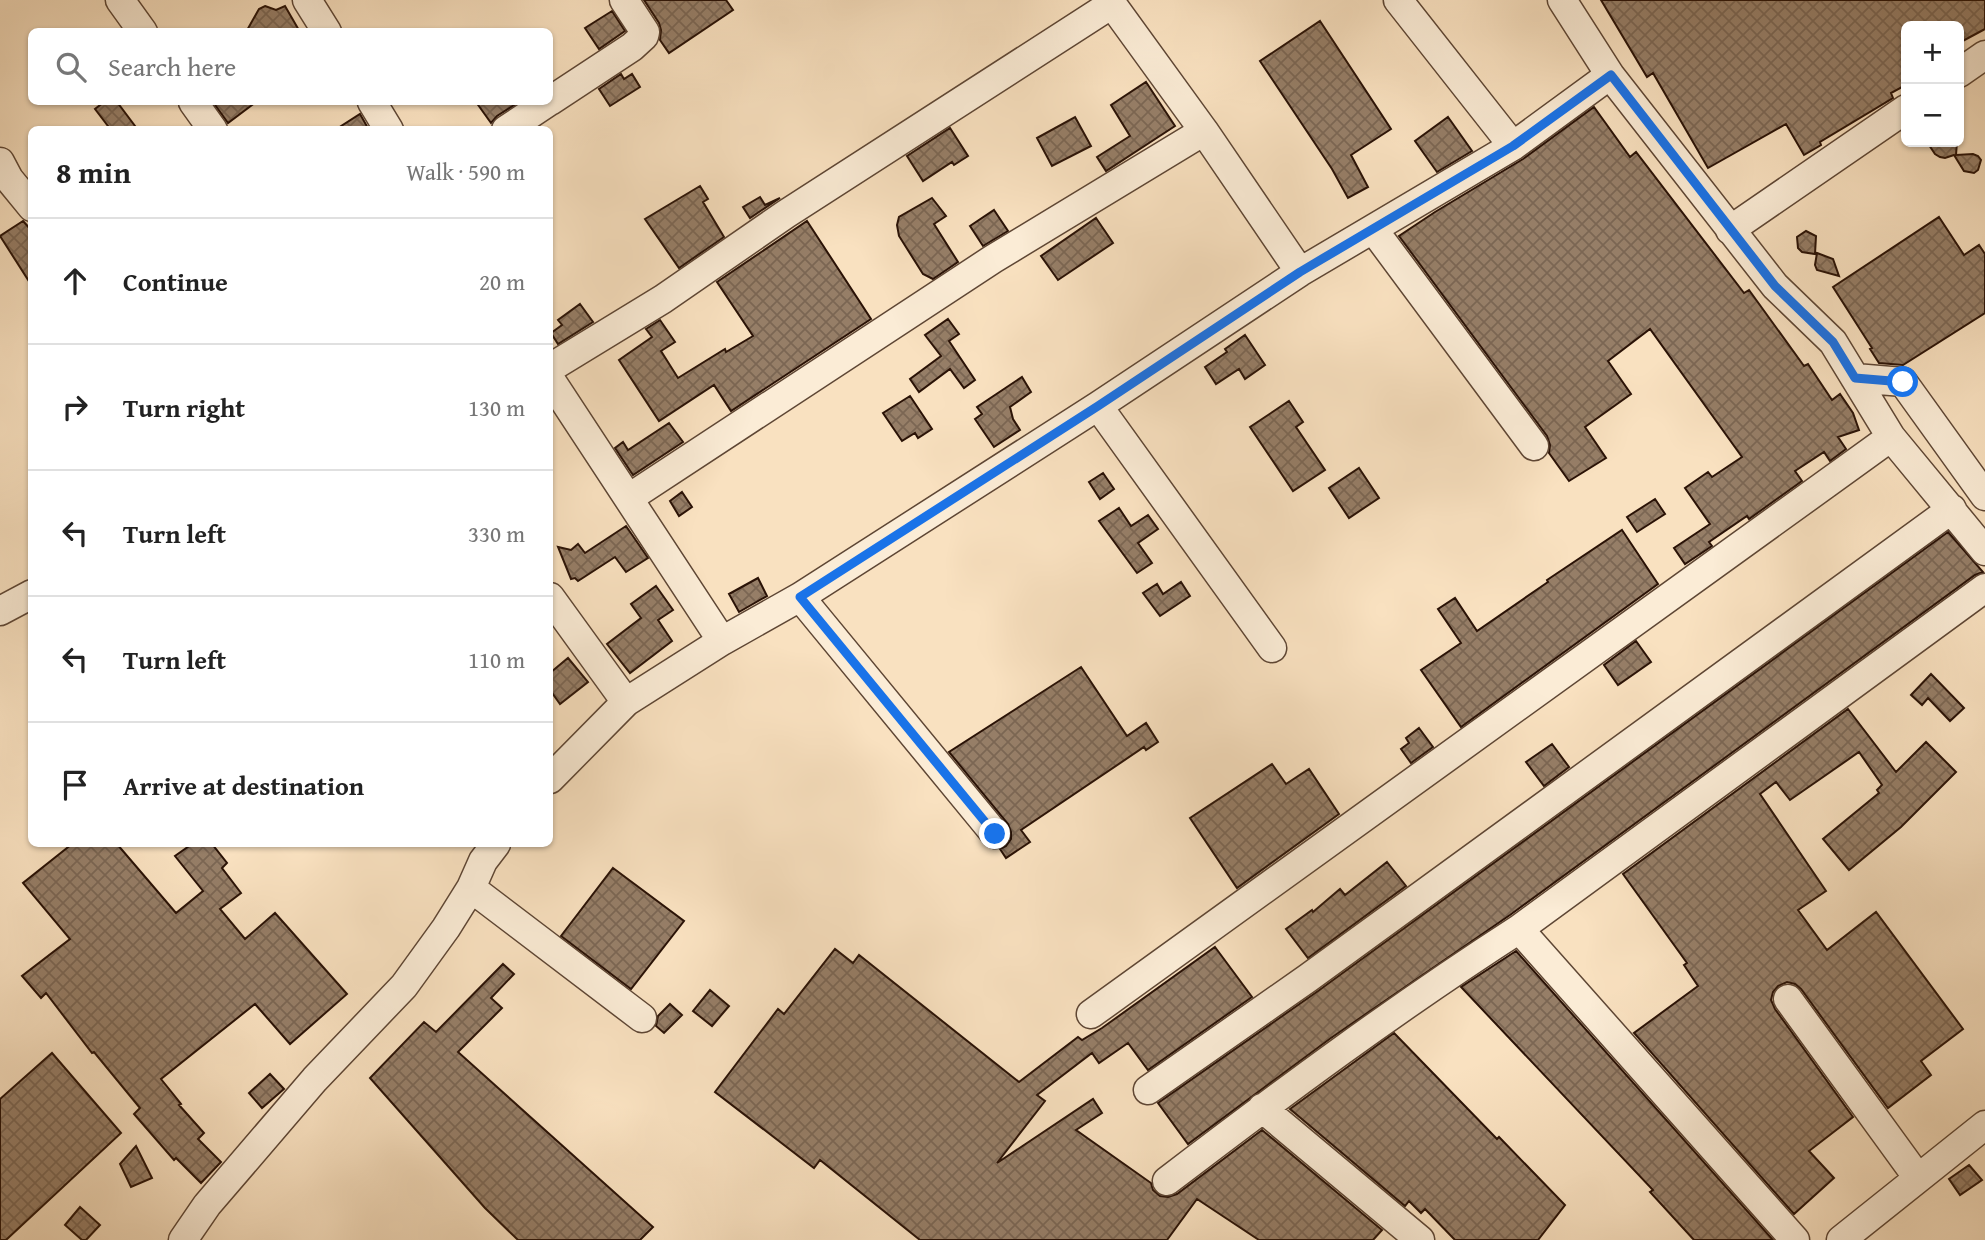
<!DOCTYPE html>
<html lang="en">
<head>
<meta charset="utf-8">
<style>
	:root { --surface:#fff; --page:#f6f6f6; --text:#222; --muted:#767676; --line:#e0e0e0 }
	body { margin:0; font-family:"Gentium Book Plus",serif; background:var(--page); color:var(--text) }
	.controls { position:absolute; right:21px; top:21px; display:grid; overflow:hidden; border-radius:10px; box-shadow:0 2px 5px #0004 }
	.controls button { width:63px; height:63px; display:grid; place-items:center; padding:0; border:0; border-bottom:2px solid var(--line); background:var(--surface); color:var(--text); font:35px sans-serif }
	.stop { position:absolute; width:21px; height:21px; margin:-16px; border:5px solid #1a73e8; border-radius:50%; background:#fff }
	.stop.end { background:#1a73e8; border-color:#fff; box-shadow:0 2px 7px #0008 }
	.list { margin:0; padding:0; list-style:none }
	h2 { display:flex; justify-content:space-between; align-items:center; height:91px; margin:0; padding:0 28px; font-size:30px }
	h2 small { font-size:23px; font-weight:400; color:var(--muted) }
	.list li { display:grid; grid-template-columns:46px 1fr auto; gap:21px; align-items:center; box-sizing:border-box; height:126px; padding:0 28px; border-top:2px solid var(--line) }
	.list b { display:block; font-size:26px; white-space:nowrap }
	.list em { font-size:23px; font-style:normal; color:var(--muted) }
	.icon { flex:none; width:38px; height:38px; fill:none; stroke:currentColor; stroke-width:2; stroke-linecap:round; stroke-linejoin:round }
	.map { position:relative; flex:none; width:1985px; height:1240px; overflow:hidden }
	.search { position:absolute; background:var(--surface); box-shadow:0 2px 5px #0004; left:28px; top:28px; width:525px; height:77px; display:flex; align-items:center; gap:18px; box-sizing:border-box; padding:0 24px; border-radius:10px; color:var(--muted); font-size:26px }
	.panel { position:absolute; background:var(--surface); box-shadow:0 2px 5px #0004; left:28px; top:126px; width:525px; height:721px; border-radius:10px }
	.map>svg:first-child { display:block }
	.building { fill:url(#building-cross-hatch); stroke:#2a1206; stroke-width:2 }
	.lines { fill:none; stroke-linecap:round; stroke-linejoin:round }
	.minor-casing { stroke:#5e4634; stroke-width:31 }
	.minor { stroke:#fbecd6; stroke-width:28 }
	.route { stroke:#1a73e8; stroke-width:9 }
</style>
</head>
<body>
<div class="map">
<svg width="1985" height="1240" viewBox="0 0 1985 1240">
	<defs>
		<pattern id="building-cross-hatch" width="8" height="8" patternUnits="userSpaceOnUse" patternTransform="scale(1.75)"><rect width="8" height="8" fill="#967e67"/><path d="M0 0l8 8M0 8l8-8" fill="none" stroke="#7b6653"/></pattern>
	</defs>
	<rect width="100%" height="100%" fill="#f9e1c0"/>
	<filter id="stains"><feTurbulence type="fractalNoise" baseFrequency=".00286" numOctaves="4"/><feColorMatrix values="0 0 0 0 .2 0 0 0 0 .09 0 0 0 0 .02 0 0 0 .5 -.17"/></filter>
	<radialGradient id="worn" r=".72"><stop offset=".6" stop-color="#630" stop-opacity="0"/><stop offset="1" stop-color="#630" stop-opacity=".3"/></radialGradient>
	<path class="building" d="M 644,0 L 726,0 L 733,10 L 669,53 L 660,40 L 661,30 L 659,23 Z
		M 1601,0 L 1985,0 L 1985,29 L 1959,43 L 1959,26 L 1906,26 L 1906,85 L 1891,93 L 1893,98 L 1820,142 L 1821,145 L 1804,155 L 1786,124 L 1708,168 L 1653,73 L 1647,77 Z
		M 265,6 L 276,10 L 285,6 L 300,32 L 246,32 L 259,9 Z
		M 612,11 L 625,31 L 599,49 L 585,28 Z
		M 1320,21 L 1391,129 L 1351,155 L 1368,187 L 1348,198 L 1332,169 L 1260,61 Z
		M 621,74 L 624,79 L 632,74 L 640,87 L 610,106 L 599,89 Z
		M 1146,82 L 1175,126 L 1106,171 L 1097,157 L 1130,136 L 1111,105 Z
		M 104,102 L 117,102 L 138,130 L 111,130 L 95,109 Z
		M 213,102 L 256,102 L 228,123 Z
		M 476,102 L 519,102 L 497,116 L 491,123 Z
		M 1594,107 L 1630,157 L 1636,152 L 1744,293 L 1749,290 L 1804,366 L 1808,364 L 1832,400 L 1840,394 L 1853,413 L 1859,430 L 1838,437 L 1846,449 L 1830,461 L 1824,452 L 1795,471 L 1802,481 L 1749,519 L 1747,516 L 1709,542 L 1712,546 L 1685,564 L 1674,548 L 1710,524 L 1685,488 L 1708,472 L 1712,477 L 1742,457 L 1650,329 L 1608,361 L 1631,394 L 1585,427 L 1606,458 L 1569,481 L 1549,453 L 1550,445 L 1547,436 L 1399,236 L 1435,212 L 1523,159 Z
		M 360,114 L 369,130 L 335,130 Z
		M 1075,117 L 1091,146 L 1052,166 L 1037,138 Z
		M 1448,117 L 1472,151 L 1437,172 L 1415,141 Z
		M 950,128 L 968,156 L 954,165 L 952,162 L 923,181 L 907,156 Z
		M 1927,142 L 1957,142 L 1956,155 L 1973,154 L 1978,156 L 1981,160 L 1978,170 L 1974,173 L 1964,171 L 1954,155 L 1945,158 L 1940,157 L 1935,154 Z
		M 700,186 L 708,199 L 703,202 L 724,237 L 679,268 L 645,219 Z
		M 760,197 L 765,205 L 780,198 L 750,218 L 743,207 Z
		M 932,198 L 946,216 L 934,224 L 958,262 L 933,279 L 923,274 L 899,236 L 897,225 L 899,217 Z
		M 994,210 L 1008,231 L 983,246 L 970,226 Z
		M 1939,217 L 1964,255 L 1979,245 L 1985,254 L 1985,313 L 1903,365 L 1879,363 L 1870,349 L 1872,348 L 1833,287 Z
		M 1096,218 L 1113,243 L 1058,280 L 1041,256 Z
		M 23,221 L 32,231 L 32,286 L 0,236 Z
		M 807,221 L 871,319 L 731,411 L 714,385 L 659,421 L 619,360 L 652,337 L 646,329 L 660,320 L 675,342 L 661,351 L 678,378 L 725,349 L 726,352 L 753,336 L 717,282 Z
		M 1806,231 L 1816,236 L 1815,254 L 1802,252 L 1798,248 L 1797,237 Z
		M 1817,253 L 1833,259 L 1839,276 L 1817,270 L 1815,265 Z
		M 580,304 L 593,322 L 558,344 L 551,333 L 562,325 L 558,320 Z
		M 948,319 L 959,334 L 949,341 L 975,380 L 964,388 L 950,369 L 919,392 L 910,379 L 941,356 L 925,335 Z
		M 1245,335 L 1265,365 L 1245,379 L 1239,369 L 1216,384 L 1205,367 L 1227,352 L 1225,349 Z
		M 1022,377 L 1031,392 L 1010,407 L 1013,419 L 1020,430 L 994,447 L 975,419 L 982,414 L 977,407 Z
		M 910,396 L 932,429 L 918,438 L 915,433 L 902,441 L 883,413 Z
		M 1289,401 L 1303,422 L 1296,427 L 1325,470 L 1293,491 L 1250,427 Z
		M 669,423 L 683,442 L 633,475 L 615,448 L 623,442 L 628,450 Z
		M 1359,468 L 1379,498 L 1349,518 L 1329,488 Z
		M 1103,473 L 1114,489 L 1100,499 L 1089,482 Z
		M 682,492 L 692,507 L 679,516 L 670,501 Z
		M 1655,499 L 1665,514 L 1637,532 L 1627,517 Z
		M 1119,508 L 1131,526 L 1148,515 L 1158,529 L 1138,543 L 1152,563 L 1137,573 L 1099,521 Z
		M 626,526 L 648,558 L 626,572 L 615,557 L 578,581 L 575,578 L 571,579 L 558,547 L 571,550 L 578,544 L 585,553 Z
		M 1622,530 L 1658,584 L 1461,727 L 1421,670 L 1461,643 L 1438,609 L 1455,598 L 1477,631 L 1548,582 L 1547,580 Z
		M 1948,532 L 1983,572 L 1975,575 L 1510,915 L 1331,1038 L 1188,1144 L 1158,1103 L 1318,991 Z
		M 758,578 L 767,596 L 739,612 L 729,594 Z
		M 1181,582 L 1190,596 L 1160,616 L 1143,593 L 1157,584 L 1163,594 Z
		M 656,586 L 673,610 L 658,620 L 672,641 L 630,673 L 607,644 L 641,618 L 631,604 Z
		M 1636,641 L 1651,662 L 1618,685 L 1604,665 Z
		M 568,658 L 588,682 L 560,704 L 550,690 L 550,673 Z
		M 1081,667 L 1127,736 L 1146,723 L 1158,742 L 1146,750 L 1144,747 L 1021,830 L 1030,842 L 1006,858 L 1000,849 L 1006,846 L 1011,839 L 1011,832 L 1008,824 L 949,752 Z
		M 1931,674 L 1964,708 L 1950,721 L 1928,698 L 1922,705 L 1911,695 Z
		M 1848,709 L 1896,772 L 1926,742 L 1956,772 L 1901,827 L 1849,870 L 1823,839 L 1879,793 L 1877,790 L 1882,785 L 1859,752 L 1790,800 L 1776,782 L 1760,794 L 1826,891 L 1798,910 L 1827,950 L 1876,912 L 1963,1029 L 1921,1061 L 1931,1075 L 1888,1108 L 1801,989 L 1795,984 L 1787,982 L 1778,986 L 1773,992 L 1771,1000 L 1775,1009 L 1853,1117 L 1809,1151 L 1834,1178 L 1794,1214 L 1634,1033 L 1698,986 L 1684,965 L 1687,963 L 1623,874 Z
		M 1419,728 L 1433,747 L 1411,763 L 1401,749 L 1409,743 L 1406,738 Z
		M 1552,744 L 1569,767 L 1544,786 L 1526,762 Z
		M 1272,764 L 1286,784 L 1309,769 L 1339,814 L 1237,888 L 1190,818 Z
		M 72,844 L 117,844 L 176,913 L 203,891 L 175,856 L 192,844 L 212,844 L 227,863 L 222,868 L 241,893 L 220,909 L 245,939 L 275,913 L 347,994 L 290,1044 L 255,1004 L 161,1079 L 181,1104 L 179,1105 L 204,1133 L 198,1139 L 221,1162 L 201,1183 L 176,1158 L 174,1160 L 134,1114 L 140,1108 L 94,1052 L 92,1053 L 46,993 L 41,998 L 22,976 L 70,939 L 23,883 Z
		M 1387,862 L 1406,886 L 1308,958 L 1286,929 L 1312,910 L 1313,912 L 1340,889 L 1345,895 Z
		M 613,868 L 684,921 L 631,989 L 561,936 Z
		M 1215,947 L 1252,997 L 1148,1070 L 1128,1043 L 1099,1063 L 1092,1053 L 1037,1095 L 1045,1101 L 997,1163 L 1093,1099 L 1102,1113 L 1076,1130 L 1151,1183 L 1153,1190 L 1160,1196 L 1168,1197 L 1177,1194 L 1262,1130 L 1382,1230 L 1373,1240 L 1259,1240 L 1197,1199 L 1167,1240 L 920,1240 L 820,1160 L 814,1168 L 715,1092 L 778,1009 L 784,1014 L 835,949 L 853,963 L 859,955 L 1019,1082 L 1078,1037 L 1082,1040 L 1102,1028 Z
		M 1516,951 L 1773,1240 L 1694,1240 L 1650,1192 L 1653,1190 L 1461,987 Z
		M 503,964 L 514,974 L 491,998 L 502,1008 L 458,1052 L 653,1227 L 640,1240 L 518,1240 L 485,1208 L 370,1078 L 424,1022 L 436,1032 Z
		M 710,990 L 729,1006 L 712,1026 L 693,1011 Z
		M 670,1004 L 682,1015 L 664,1033 L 656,1026 L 658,1016 Z
		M 1394,1033 L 1497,1139 L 1499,1137 L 1565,1205 L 1538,1240 L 1455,1240 L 1425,1209 L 1421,1213 L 1409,1201 L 1405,1206 L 1290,1109 Z
		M 52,1053 L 121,1133 L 6,1240 L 0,1240 L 0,1099 Z
		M 270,1074 L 284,1089 L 262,1108 L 249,1093 Z
		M 136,1146 L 152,1178 L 131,1187 L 120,1164 Z
		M 1969,1165 L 1982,1180 L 1960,1195 L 1949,1179 Z
		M 80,1207 L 100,1225 L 86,1240 L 82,1240 L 65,1225 Z"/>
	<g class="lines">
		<defs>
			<path id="minor" d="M 120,0 L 143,32
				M 307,0 L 327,32
				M 1109,0 L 1204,131 L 1300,272
				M 1398,0 L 1513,146
				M 1562,0 L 1610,75 L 1775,286 L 1833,342 L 1891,437 L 1985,551
				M 1959,73 L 1985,55
				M 550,101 L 632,47 L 644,36 L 645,32 L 624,0
				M 193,102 L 213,130
				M 372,102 L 389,130
				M 506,130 L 548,102
				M 0,162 L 9,179 L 32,207
				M 1373,229 L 1534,446
				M 1730,230 L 1906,109
				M 550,368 L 663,299 L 786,214 L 1112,4
				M 1855,378 L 1903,382 L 1985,496
				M 550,379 L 722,641
				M 1098,406 L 1272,648
				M 629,498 L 993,259 L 1204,131
				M 550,597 L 626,702
				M 800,597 L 995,834
				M 0,611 L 32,594
				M 550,779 L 626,702 L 722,641 L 800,597 L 1098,406 L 1300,272 L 1513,146 L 1610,75
				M 471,888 L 642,1018
				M 1519,929 L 1795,1240
				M 1788,999 L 1918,1178
				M 1091,1014 L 1891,437
				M 1148,1090 L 1308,978 L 1952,509
				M 1262,1108 L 1420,1240
				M 1167,1181 C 1282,1093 1398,1007 1519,929 L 1985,588
				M 183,1240 L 207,1205 L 315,1079 L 404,986 L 446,928 L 471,888 L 483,861 L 496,844
				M 1841,1240 L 1985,1125"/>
		</defs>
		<use href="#minor" class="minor-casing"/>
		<use href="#minor" class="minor"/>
	</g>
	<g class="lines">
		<path class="route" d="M 995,834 L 800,597 L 1098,406 L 1300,272 L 1513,146 L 1611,75 L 1775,286 L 1833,342 L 1855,378 L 1903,382"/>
	</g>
	<rect width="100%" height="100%" filter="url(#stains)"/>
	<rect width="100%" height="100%" fill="url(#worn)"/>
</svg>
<div class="controls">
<button>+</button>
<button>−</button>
</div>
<div class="stop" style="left:1903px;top:382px"></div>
<div class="stop end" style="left:995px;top:834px"></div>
<div class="search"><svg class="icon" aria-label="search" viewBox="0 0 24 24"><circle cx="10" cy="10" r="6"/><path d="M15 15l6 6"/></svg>Search here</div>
<section class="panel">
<h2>8 min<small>Walk · 590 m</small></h2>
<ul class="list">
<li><svg class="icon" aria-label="ahead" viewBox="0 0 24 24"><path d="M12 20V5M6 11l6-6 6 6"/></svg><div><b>Continue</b></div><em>20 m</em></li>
<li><svg class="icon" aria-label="right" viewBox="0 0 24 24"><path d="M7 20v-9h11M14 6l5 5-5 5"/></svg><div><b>Turn right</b></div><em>130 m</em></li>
<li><svg class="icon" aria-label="left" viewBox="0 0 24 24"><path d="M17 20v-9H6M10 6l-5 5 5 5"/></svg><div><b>Turn left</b></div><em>330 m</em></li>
<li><svg class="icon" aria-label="left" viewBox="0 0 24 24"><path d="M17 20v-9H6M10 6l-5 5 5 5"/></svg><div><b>Turn left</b></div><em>110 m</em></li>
<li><svg class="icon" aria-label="arrive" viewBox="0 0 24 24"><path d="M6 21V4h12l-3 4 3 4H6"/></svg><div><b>Arrive at destination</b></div></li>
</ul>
</section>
</div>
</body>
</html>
